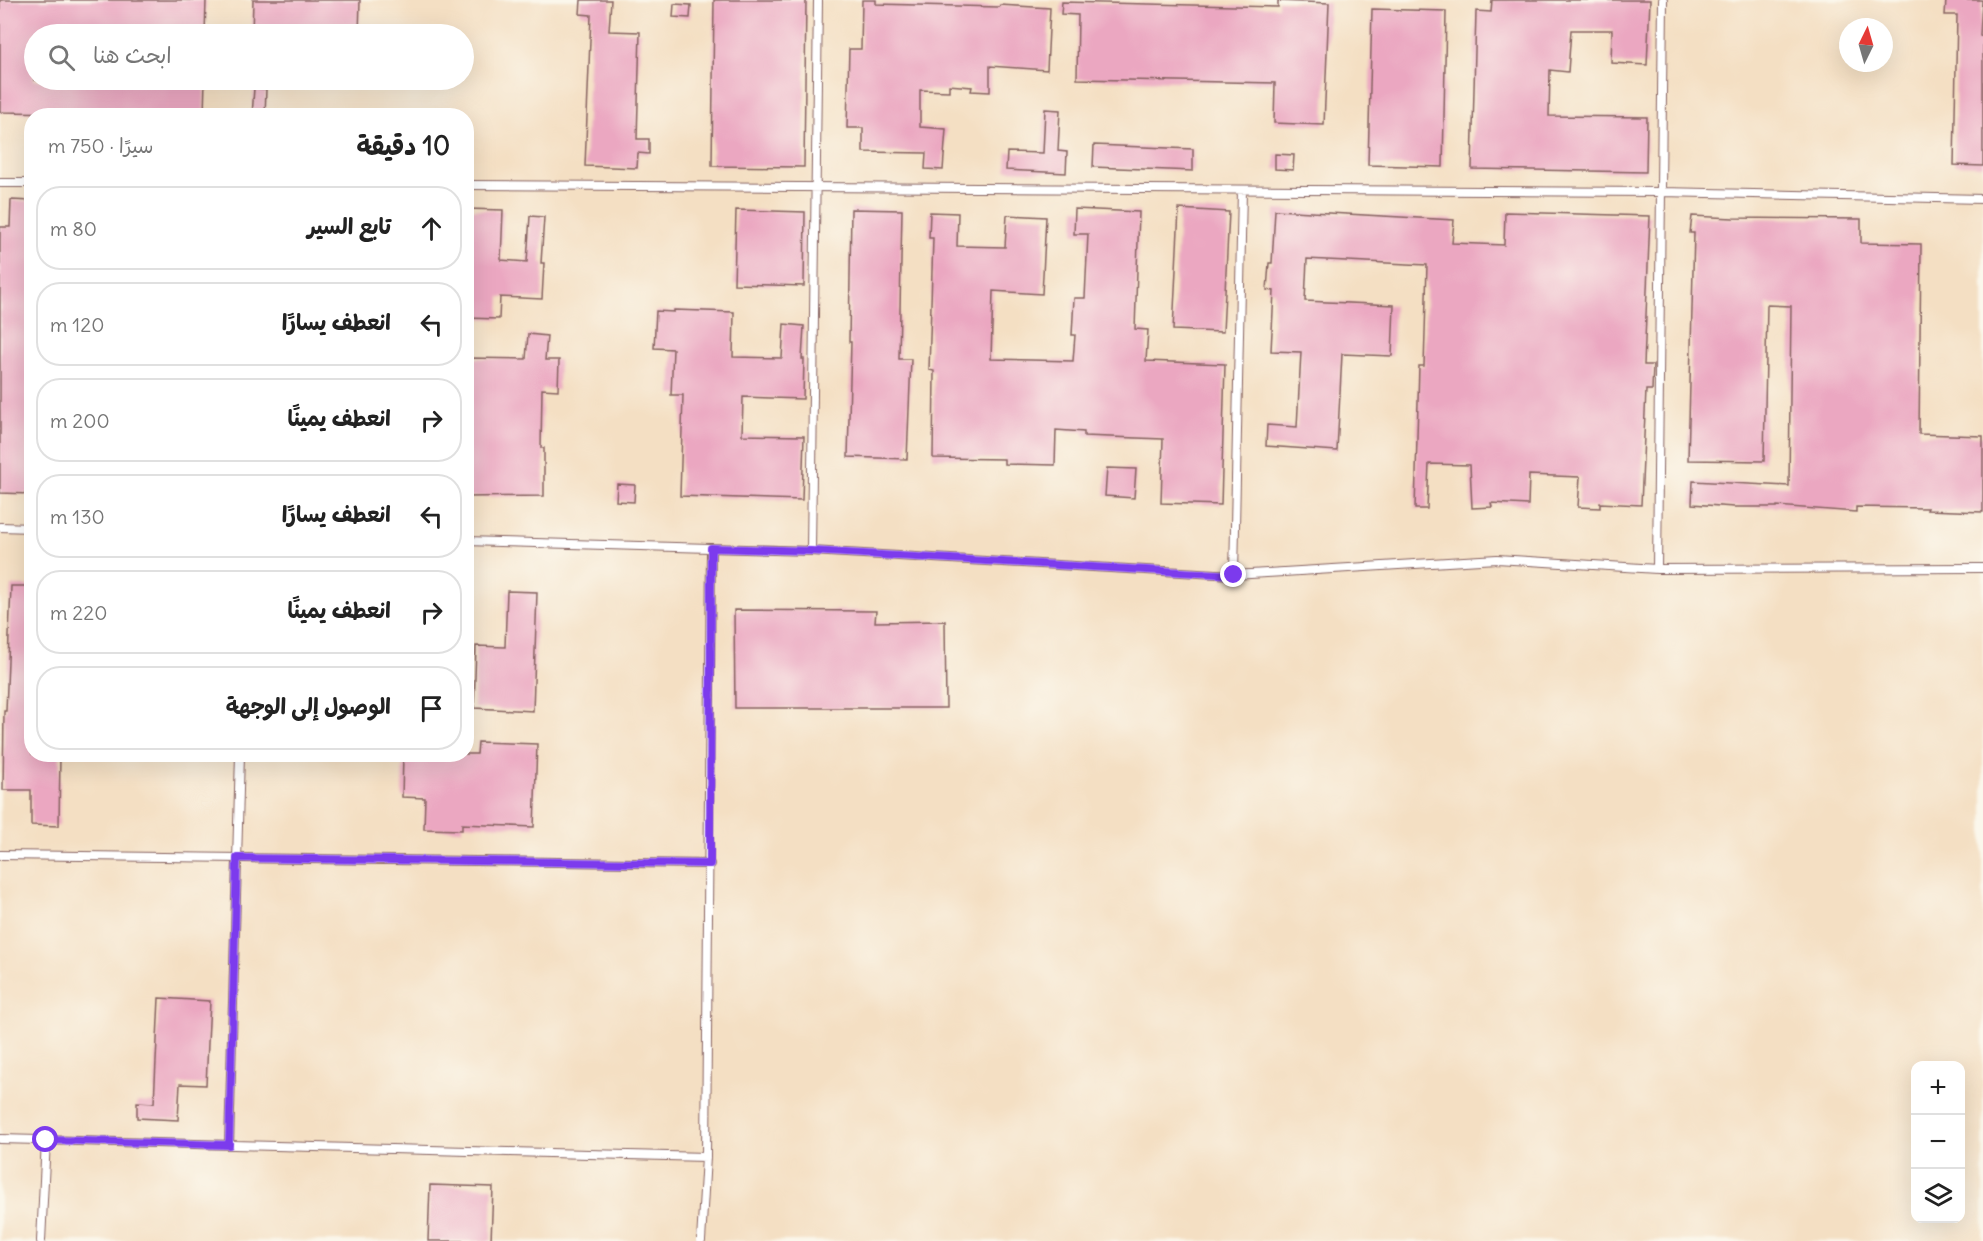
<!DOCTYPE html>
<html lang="ar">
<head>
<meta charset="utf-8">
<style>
	:root { --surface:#fff; --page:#f6f6f6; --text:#222; --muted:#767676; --line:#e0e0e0 }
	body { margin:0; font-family:Delius,"Playpen Sans Arabic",sans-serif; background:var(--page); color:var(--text); direction:rtl }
	.controls { position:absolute; right:18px; bottom:18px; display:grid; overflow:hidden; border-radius:12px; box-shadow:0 6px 24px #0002 }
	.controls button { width:54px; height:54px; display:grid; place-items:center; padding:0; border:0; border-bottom:2px solid var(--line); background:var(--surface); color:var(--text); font:30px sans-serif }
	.compass { position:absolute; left:1839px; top:18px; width:54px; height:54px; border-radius:50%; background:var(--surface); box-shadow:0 6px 24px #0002; rotate:5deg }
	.stop { position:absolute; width:18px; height:18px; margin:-14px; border:4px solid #7c3aed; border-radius:50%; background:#fff }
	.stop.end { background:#7c3aed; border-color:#fff; box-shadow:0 2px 6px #0008 }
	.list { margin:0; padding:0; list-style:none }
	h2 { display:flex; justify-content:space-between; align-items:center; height:78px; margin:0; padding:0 24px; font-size:26px }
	h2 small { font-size:20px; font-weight:400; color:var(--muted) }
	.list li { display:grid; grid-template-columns:39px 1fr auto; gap:18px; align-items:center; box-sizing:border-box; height:84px; margin:0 12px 12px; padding:0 12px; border:2px solid var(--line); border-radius:24px }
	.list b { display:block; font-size:22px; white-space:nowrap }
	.list em { font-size:20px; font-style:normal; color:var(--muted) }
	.icon { flex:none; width:33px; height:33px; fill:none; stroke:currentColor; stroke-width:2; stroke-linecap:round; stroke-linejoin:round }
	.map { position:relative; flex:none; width:1983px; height:1241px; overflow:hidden; direction:ltr }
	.search { position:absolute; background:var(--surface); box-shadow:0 6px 24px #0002; left:24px; top:24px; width:450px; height:66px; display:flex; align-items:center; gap:15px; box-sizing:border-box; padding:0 21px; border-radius:33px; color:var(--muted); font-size:22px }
	.panel { position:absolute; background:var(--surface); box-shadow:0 6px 24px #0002; left:24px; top:108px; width:450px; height:654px; border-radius:24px; direction:rtl }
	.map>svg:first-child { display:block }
	.building { fill:#eba7c1 }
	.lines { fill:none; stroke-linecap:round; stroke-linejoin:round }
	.service-casing { stroke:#866260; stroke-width:10 }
	.service { stroke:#fff; stroke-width:8 }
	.route { stroke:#7c3aed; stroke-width:8 }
</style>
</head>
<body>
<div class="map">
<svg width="1983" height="1241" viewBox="0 0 1983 1241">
	<rect width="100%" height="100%" fill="#fbf7ec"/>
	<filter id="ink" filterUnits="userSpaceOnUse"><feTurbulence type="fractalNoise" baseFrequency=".0167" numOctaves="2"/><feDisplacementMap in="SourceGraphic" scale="12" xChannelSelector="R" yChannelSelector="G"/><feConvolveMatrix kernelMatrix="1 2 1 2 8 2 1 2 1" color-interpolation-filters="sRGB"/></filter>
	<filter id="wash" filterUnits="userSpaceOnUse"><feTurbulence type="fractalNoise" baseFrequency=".008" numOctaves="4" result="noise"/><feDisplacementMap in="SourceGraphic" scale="24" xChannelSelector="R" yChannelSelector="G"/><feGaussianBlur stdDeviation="1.35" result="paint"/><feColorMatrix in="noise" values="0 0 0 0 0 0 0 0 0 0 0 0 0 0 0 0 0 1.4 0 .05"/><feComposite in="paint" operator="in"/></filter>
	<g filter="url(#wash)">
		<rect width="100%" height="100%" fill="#f4dfc3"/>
		<g id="blocks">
			<path class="building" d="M 0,0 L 206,0 L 205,34 L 34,34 L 34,80 L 205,80 L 204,115 L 0,112 Z
				M 253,0 L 360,0 L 359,34 L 252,34 Z
				M 581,0 L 611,0 L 609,31 L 640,32 L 637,139 L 649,139 L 649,154 L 638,153 L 637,168 L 585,166 L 591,15 L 580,14 Z
				M 714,0 L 806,0 L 804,167 L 712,166 Z
				M 862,0 L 876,0 L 876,4 L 999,7 L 1000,5 L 1050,8 L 1047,70 L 990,66 L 990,92 L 971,91 L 972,87 L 949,85 L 949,91 L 920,90 L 920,127 L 946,129 L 943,170 L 925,169 L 926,153 L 863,152 L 863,128 L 847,128 L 849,49 L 861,49 Z
				M 1492,0 L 1650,0 L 1647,65 L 1611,63 L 1612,30 L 1571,30 L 1568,72 L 1550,70 L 1549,116 L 1647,117 L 1646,172 L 1472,169 L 1476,11 L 1491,12 Z
				M 1946,0 L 1982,0 L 1980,36 L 1983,37 L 1983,166 L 1954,165 L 1957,15 L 1945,15 Z
				M 1278,1 L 1329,3 L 1324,125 L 1274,123 L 1275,83 L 1077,79 L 1078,15 L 1061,14 L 1062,2 L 1278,7 Z
				M 674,4 L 691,5 L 690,18 L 673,17 Z
				M 1372,9 L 1446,11 L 1443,167 L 1368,165 Z
				M 254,88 L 266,89 L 265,116 L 252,116 Z
				M 1045,109 L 1060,110 L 1058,151 L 1067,152 L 1066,173 L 1006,170 L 1007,152 L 1043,153 Z
				M 1094,145 L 1193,149 L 1193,171 L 1093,167 Z
				M 1275,154 L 1294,155 L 1293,170 L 1275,169 Z
				M 11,200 L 32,201 L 32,494 L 0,493 L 0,227 L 10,227 Z
				M 466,209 L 503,210 L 501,260 L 527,262 L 530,216 L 544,217 L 541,263 L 544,263 L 542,299 L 500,297 L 499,319 L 466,318 Z
				M 851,209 L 902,210 L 899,359 L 911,359 L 907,459 L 848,457 L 851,342 L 849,342 Z
				M 1075,209 L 1139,212 L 1135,329 L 1148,330 L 1146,361 L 1225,364 L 1221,505 L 1161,503 L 1163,439 L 1084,436 L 1084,432 L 1056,430 L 1055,465 L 1004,464 L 1004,459 L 933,458 L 934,371 L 929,370 L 933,238 L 929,238 L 930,212 L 958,213 L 957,246 L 1005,247 L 1007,215 L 1046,217 L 1042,294 L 993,291 L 991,359 L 1073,361 L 1075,335 L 1072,335 L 1074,298 L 1085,298 L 1088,234 L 1074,234 Z
				M 1179,209 L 1229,212 L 1223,332 L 1173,330 Z
				M 736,210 L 805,212 L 804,286 L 734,284 Z
				M 1275,210 L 1454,220 L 1452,243 L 1504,245 L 1505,212 L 1650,216 L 1644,365 L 1653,365 L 1652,390 L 1646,390 L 1641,505 L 1600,503 L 1600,508 L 1578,507 L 1580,477 L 1529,475 L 1528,505 L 1491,503 L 1492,507 L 1472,508 L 1470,465 L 1429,464 L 1427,509 L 1415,509 L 1419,366 L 1424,366 L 1427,265 L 1307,259 L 1305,301 L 1394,305 L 1392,356 L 1342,354 L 1337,451 L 1266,446 L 1267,425 L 1297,427 L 1301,352 L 1271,351 L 1274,291 L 1267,290 L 1269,263 L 1272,263 Z
				M 1692,216 L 1733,218 L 1861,219 L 1861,243 L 1921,244 L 1919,434 L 1983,436 L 1983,512 L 1927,510 L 1928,508 L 1856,507 L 1856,512 L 1777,506 L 1777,507 L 1734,507 L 1692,504 L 1693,481 L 1789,486 L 1791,306 L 1767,305 L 1764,461 L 1688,460 L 1694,233 L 1690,233 Z
				M 674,310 L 734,312 L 733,357 L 782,358 L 784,324 L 804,326 L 802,359 L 804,359 L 803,399 L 743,397 L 742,435 L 804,436 L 802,500 L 680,496 L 683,395 L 671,395 L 673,349 L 654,348 L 656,311 L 674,312 Z
				M 528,334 L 547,336 L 545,360 L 559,360 L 558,390 L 542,389 L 541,448 L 544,448 L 544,496 L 466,497 L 466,358 L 526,359 Z
				M 1107,468 L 1136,469 L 1134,498 L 1105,496 Z
				M 617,484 L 635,485 L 634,502 L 616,501 Z
				M 11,586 L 32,586 L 32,754 L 60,754 L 59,826 L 31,825 L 31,790 L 3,790 L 4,711 L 6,711 Z
				M 507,591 L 537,592 L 533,711 L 474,708 L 476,646 L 505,647 Z
				M 734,610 L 876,611 L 875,622 L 945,621 L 946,708 L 735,708 Z
				M 478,742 L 537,744 L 534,827 L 462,824 L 462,830 L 424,829 L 425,798 L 402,797 L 403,754 L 477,754 Z
				M 159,998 L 210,1001 L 206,1085 L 180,1084 L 178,1120 L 137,1118 L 137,1102 L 154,1103 Z
				M 430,1185 L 493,1187 L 491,1241 L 428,1241 Z"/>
		</g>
	</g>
	<g filter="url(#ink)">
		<use href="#blocks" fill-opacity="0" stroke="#866260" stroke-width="1.5"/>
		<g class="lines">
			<defs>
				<path id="service" d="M 0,183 L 32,183
					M 466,185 L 1662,192 L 1983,199
					M 0,527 L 32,528
					M 466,541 L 811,551 L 1234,575 L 1497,559 L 1657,569 L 1983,568
					M 811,551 L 818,0
					M 1657,569 L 1663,0
					M 1234,575 L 1242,190
					M 0,855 L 710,864
					M 0,1139 L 706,1157
					M 229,1145 L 240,754
					M 41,1241 L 46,1140
					M 701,1241 L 706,1157 L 711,548"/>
			</defs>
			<use href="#service" class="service-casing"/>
			<use href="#service" class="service"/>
		</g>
	</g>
	<g class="lines" filter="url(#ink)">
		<path class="route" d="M 46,1140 L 229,1145 L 237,858 L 710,864 L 711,548 L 811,551 L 1234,575"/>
	</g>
</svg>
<div class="controls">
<button>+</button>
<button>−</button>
<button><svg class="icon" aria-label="layers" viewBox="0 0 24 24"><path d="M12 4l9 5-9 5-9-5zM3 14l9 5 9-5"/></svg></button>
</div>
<svg class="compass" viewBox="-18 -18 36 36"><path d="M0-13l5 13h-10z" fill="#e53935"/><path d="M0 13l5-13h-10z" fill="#767676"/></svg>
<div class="stop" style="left:46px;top:1140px"></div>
<div class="stop end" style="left:1234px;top:575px"></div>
<div class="search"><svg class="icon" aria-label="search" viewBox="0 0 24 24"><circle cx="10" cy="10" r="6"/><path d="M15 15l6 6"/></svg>ابحث هنا</div>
<section class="panel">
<h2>10 دقيقة<small>سيرًا · 750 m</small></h2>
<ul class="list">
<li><svg class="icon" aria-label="ahead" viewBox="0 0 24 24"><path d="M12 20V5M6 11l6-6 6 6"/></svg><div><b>تابع السير</b></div><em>80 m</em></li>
<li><svg class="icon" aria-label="left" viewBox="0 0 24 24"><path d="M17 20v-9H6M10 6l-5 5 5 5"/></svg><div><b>انعطف يسارًا</b></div><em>120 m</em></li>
<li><svg class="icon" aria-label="right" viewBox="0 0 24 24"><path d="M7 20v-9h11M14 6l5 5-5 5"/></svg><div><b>انعطف يمينًا</b></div><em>200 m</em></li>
<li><svg class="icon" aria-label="left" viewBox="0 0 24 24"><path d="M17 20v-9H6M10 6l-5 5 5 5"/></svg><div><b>انعطف يسارًا</b></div><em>130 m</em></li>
<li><svg class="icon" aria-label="right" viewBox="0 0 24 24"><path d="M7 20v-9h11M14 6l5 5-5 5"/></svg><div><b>انعطف يمينًا</b></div><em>220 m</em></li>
<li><svg class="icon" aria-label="arrive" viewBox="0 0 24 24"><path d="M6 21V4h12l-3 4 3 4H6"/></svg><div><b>الوصول إلى الوجهة</b></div></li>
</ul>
</section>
</div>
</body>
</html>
